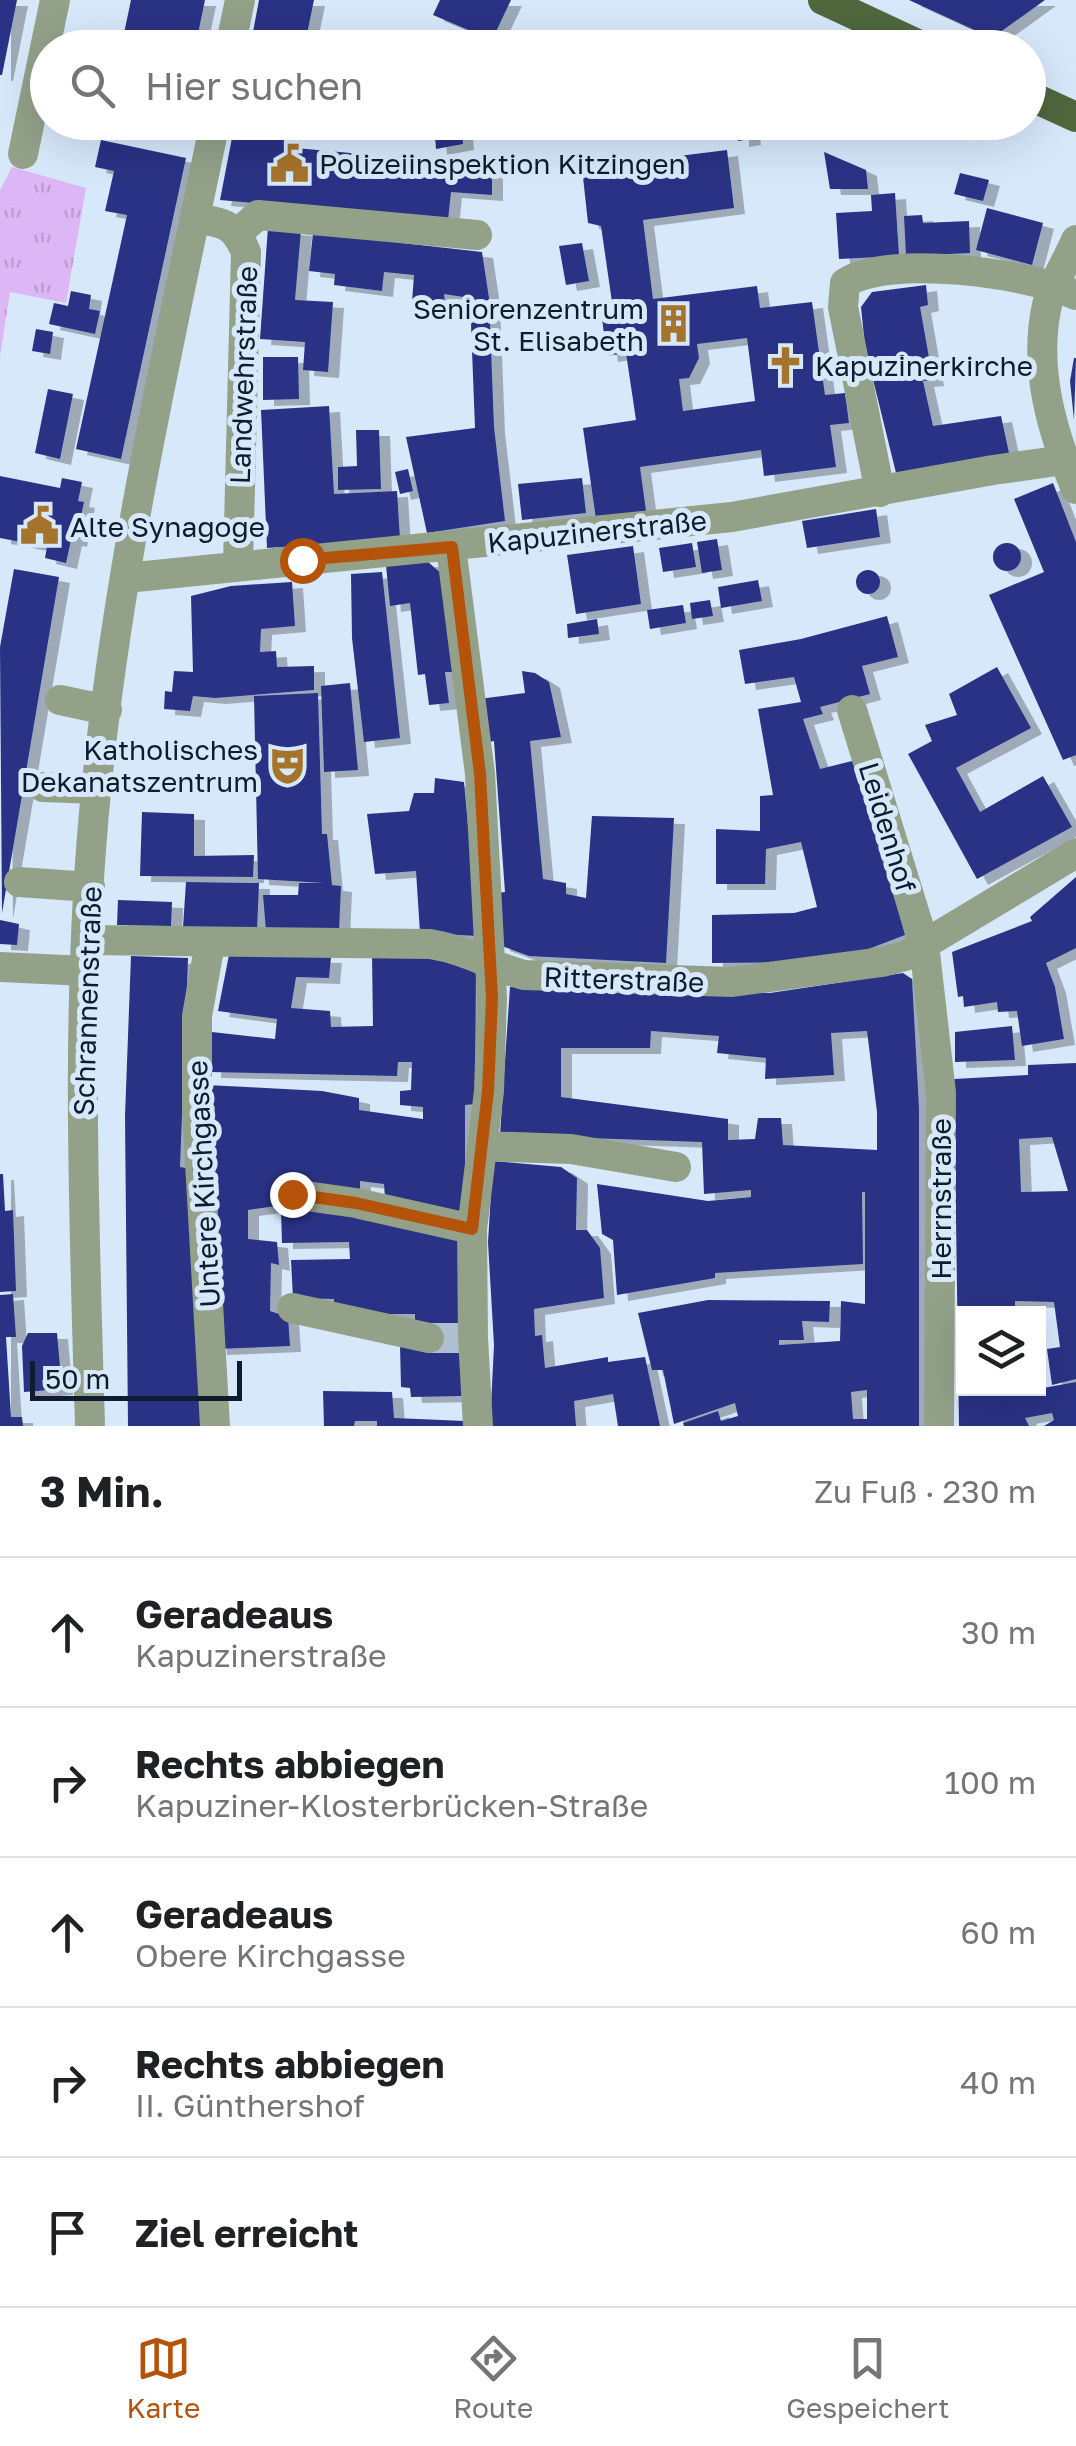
<!DOCTYPE html>
<html lang="de">
<head>
<meta charset="utf-8">
<style>
	:root { --surface:#fff; --page:#f6f6f6; --text:#202124; --muted:#757577; --line:#e0e0e0; --accent:#b45309 }
	body { margin:0; font-family:"Golos Text",sans-serif; background:var(--page); color:var(--text) }
	.controls { position:absolute; right:30px; bottom:30px; display:grid; overflow:hidden; border-radius:0px; box-shadow:0 10px 40px #0002 }
	.controls button { width:90px; height:90px; display:grid; place-items:center; padding:0; border:0; border-bottom:2px solid var(--line); background:var(--surface); color:var(--text); font:50px sans-serif }
	.scale { position:absolute; left:30px; bottom:25px; width:212px; box-sizing:border-box; padding-left:10px; border:5px solid #0d1d2f; border-top:0; font-size:28px; line-height:35px; white-space:nowrap; color:#0d1d2f; -webkit-text-stroke:8px #d7e8fb; paint-order:stroke }
	.stop { position:absolute; width:30px; height:30px; margin:-22px; border:8px solid #b45309; border-radius:50%; background:#fff }
	.stop.end { background:#b45309; border-color:#fff; box-shadow:0 2px 10px #0008 }
	.list { margin:0; padding:0; list-style:none }
	h2 { display:flex; justify-content:space-between; align-items:center; height:130px; margin:0; padding:0 40px; font-size:42px }
	h2 small { font-size:32px; font-weight:400; color:var(--muted) }
	.list li { display:grid; grid-template-columns:65px 1fr auto; gap:30px; align-items:center; box-sizing:border-box; height:150px; padding:0 40px; border-top:2px solid var(--line) }
	.list b { display:block; font-size:38px; white-space:nowrap }
	.list p { margin:0; font-size:32px; white-space:nowrap; color:var(--muted) }
	.list em { font-size:32px; font-style:normal; color:var(--muted) }
	.icon { flex:none; width:55px; height:55px; fill:none; stroke:currentColor; stroke-width:2; stroke-linecap:round; stroke-linejoin:round }
	.map { position:relative; flex:none; width:1076px; height:1426px; overflow:hidden }
	.search { position:absolute; background:var(--surface); box-shadow:0 10px 40px #0002; left:30px; right:30px; top:30px; height:110px; display:flex; align-items:center; gap:25px; box-sizing:border-box; padding:0 35px; border-radius:55px; color:var(--muted); font-size:38px }
	.sheet { height:880px; background:var(--surface) }
	nav { display:flex; justify-content:space-around; align-items:center; box-sizing:border-box; height:140px; border-top:2px solid var(--line); background:var(--surface); font-size:28px; color:var(--muted) }
	nav a { display:grid; justify-items:center; gap:5px }
	nav .on { color:var(--accent) }
	.map>svg:first-child { display:block }
	.grass { fill:url(#grass-tufts) }
	.building { fill:#293385; fill-rule:evenodd; filter:url(#shadow) }
	.lines { fill:none; stroke-linecap:round; stroke-linejoin:round }
	.minor-tunnel { stroke:#afbfd2; stroke-width:30; stroke-dasharray:30 15; stroke-linecap:butt }
	.minor { stroke:#93a189; stroke-width:30 }
	.major { stroke:#50673d; stroke-width:30 }
	.route { stroke:#b45309; stroke-width:12 }
	.labels { text-anchor:middle; dominant-baseline:central; stroke-width:10; stroke-linejoin:round; paint-order:stroke }
	.poi-label { font-size:28px; fill:#0d1d2f; stroke:#d7e8fb; text-anchor:start }
	.street-label { font-size:28px; fill:#0d1d2f; stroke:#d7e8fb }
</style>
</head>
<body>
<div class="map">
<svg width="1076" height="1426" viewBox="0 0 1076 1426">
	<defs>
		<pattern id="grass-tufts" width="24" height="20" patternUnits="userSpaceOnUse" patternTransform="scale(2.5)"><rect width="24" height="20" fill="#ddb7f5"/><path d="M3 7l-1-3M5 7V3M7 7l1-3M15 17l-1-3M17 17v-4M19 17l1-3" fill="none" stroke="#bc9dd2"/></pattern>
		<filter id="shadow"><feDropShadow dx="11" dy="6" stdDeviation="0" flood-color="#0004"/></filter>
	</defs>
	<rect width="100%" height="100%" fill="#d7e8fb"/>
	<path class="grass" d="M 12,167 L 86,188 L 66,303 L 10,292 L 0,356 L 0,190 Z"/>
	<path class="building" d="M 0,0 L 17,0 L 2,75 L 0,75 Z
		M 131,0 L 205,0 L 195,48 L 127,48 L 129,39 L 123,38 Z
		M 259,0 L 314,0 L 304,48 L 250,48 Z
		M 440,0 L 511,0 L 492,40 L 433,15 Z
		M 909,0 L 1045,0 L 992,38 Z
		M 235,122 L 290,122 L 285,147 L 492,166 L 492,195 L 451,192 L 448,220 L 220,200 Z
		M 434,122 L 461,122 L 463,144 L 436,149 Z
		M 723,122 L 748,124 L 750,139 L 738,141 L 738,133 L 725,133 Z
		M 101,140 L 186,158 L 121,459 L 76,449 L 127,215 L 105,211 L 114,171 L 95,167 Z
		M 727,150 L 734,208 L 643,220 L 653,299 L 757,286 L 760,308 L 812,302 L 825,395 L 845,393 L 849,423 L 830,425 L 836,467 L 764,476 L 761,450 L 640,467 L 646,511 L 596,519 L 583,428 L 636,420 L 626,353 L 607,356 L 600,304 L 612,302 L 601,226 L 588,223 L 582,168 ZM 747,338 L 755,401 L 683,411 L 679,379 L 689,378 L 699,358 L 697,344 Z
		M 824,152 L 866,170 L 868,189 L 830,189 Z
		M 960,173 L 989,180 L 983,201 L 954,194 Z
		M 895,193 L 899,256 L 839,259 L 836,213 L 872,211 L 871,195 Z
		M 987,208 L 1043,223 L 1032,265 L 976,250 Z
		M 922,215 L 923,223 L 969,221 L 970,253 L 906,256 L 904,216 Z
		M 268,227 L 301,230 L 295,300 L 333,302 L 328,372 L 303,370 L 305,342 L 260,339 Z
		M 313,233 L 482,252 L 489,298 L 494,427 L 505,521 L 427,533 L 406,437 L 475,428 L 470,298 L 444,294 L 445,304 L 412,302 L 414,275 L 384,272 L 382,291 L 334,285 L 335,274 L 309,271 Z
		M 582,243 L 589,281 L 566,285 L 559,246 Z
		M 926,285 L 928,305 L 920,307 L 933,380 L 923,381 L 933,426 L 1001,416 L 1009,453 L 897,477 L 865,347 L 861,307 L 872,292 Z
		M 71,291 L 91,295 L 89,309 L 100,311 L 95,334 L 49,324 L 54,303 L 68,306 Z
		M 36,329 L 53,332 L 50,354 L 32,351 Z
		M 263,357 L 298,357 L 299,399 L 263,400 Z
		M 1074,358 L 1076,358 L 1074,420 L 1070,381 Z
		M 48,389 L 73,394 L 60,459 L 35,453 Z
		M 329,406 L 334,494 L 397,491 L 400,539 L 267,548 L 261,410 Z
		M 356,430 L 379,430 L 381,489 L 338,490 L 338,467 L 357,466 Z
		M 408,469 L 413,491 L 400,494 L 395,472 Z
		M 0,476 L 60,488 L 62,478 L 82,482 L 78,501 L 84,502 L 76,541 L 71,540 L 66,563 L 45,558 L 47,547 L 0,538 Z
		M 582,478 L 586,513 L 522,520 L 518,484 Z
		M 1053,483 L 1076,542 L 1076,755 L 1063,760 L 989,595 L 1044,572 L 1014,499 Z
		M 876,509 L 880,537 L 807,548 L 802,521 Z
		M 717,539 L 722,570 L 702,573 L 697,542 Z
		M 692,543 L 696,567 L 663,572 L 659,548 Z
		M993 557a14 14 0 1 1 28 0a14 14 0 1 1-28 0Z
		M 633,546 L 641,604 L 576,614 L 567,555 Z
		M 427,561 L 444,576 L 454,672 L 445,672 L 449,703 L 429,705 L 425,674 L 418,675 L 410,603 L 390,606 L 386,565 Z
		M 14,569 L 59,577 L 2,913 L 0,647 Z
		M856 582a12 12 0 1 1 24 0a12 12 0 1 1-24 0Z
		M 382,572 L 400,738 L 364,742 L 352,638 L 351,574 Z
		M 758,580 L 762,601 L 721,608 L 718,587 Z
		M 292,582 L 295,626 L 261,629 L 260,652 L 276,651 L 277,667 L 314,666 L 314,690 L 215,698 L 193,696 L 190,711 L 164,709 L 165,691 L 172,692 L 174,671 L 193,672 L 191,596 L 231,586 Z
		M 710,600 L 713,616 L 692,619 L 690,603 Z
		M 683,605 L 686,623 L 650,629 L 647,610 Z
		M 887,616 L 898,657 L 862,666 L 870,694 L 820,707 L 823,714 L 803,719 L 820,769 L 856,760 L 905,935 L 866,950 L 806,962 L 712,963 L 712,915 L 794,913 L 817,907 L 801,842 L 766,849 L 765,884 L 716,884 L 716,829 L 760,831 L 760,796 L 773,795 L 758,709 L 801,702 L 794,677 L 745,684 L 739,650 L 801,639 Z
		M 597,619 L 599,634 L 568,638 L 567,624 Z
		M 997,667 L 1031,728 L 956,768 L 980,812 L 1043,776 L 1072,827 L 977,879 L 908,754 L 932,741 L 925,725 L 957,715 L 949,694 Z
		M 522,671 L 535,673 L 549,682 L 561,737 L 530,741 L 543,879 L 566,883 L 566,894 L 586,898 L 592,816 L 674,818 L 666,963 L 529,956 L 499,945 L 497,893 L 505,892 L 494,741 L 484,743 L 479,699 L 525,693 Z
		M 350,683 L 358,770 L 324,772 L 321,686 Z
		M 318,693 L 322,834 L 327,834 L 332,885 L 341,886 L 339,932 L 266,931 L 263,895 L 298,895 L 299,883 L 324,883 L 258,879 L 254,696 Z
		M 435,778 L 464,782 L 478,936 L 420,933 L 416,871 L 375,874 L 367,814 L 409,811 L 414,793 L 434,793 Z
		M 142,812 L 194,814 L 194,856 L 254,855 L 253,877 L 140,876 Z
		M 1076,877 L 1076,948 L 1046,963 L 1055,987 L 1064,1039 L 1022,1046 L 1017,1011 L 998,1012 L 997,1002 L 964,1007 L 963,996 L 958,997 L 952,952 L 1032,921 L 1030,917 Z
		M 186,882 L 259,883 L 257,931 L 183,927 Z
		M 118,900 L 172,902 L 171,926 L 117,925 Z
		M 0,920 L 19,924 L 17,945 L 0,944 Z
		M 427,953 L 476,963 L 475,1104 L 465,1105 L 465,1203 L 461,1218 L 385,1198 L 384,1184 L 360,1181 L 360,1194 L 284,1180 L 283,1205 L 248,1210 L 248,1239 L 277,1242 L 279,1265 L 271,1263 L 270,1311 L 288,1317 L 290,1346 L 216,1349 L 207,1085 L 322,1091 L 359,1098 L 359,1110 L 423,1119 L 423,1107 L 400,1105 L 400,1091 L 411,1090 L 412,1062 L 398,1062 L 397,1076 L 210,1072 L 212,1032 L 275,1039 L 277,1019 L 218,1011 L 229,955 L 331,957 L 329,978 L 296,977 L 291,1008 L 330,1011 L 331,1027 L 373,1026 L 372,955 Z
		M 131,956 L 188,958 L 180,1167 L 192,1169 L 201,1426 L 128,1426 L 125,1116 Z
		M 903,973 L 912,979 L 919,1108 L 919,1426 L 684,1426 L 683,1423 L 718,1411 L 721,1421 L 738,1416 L 735,1403 L 674,1424 L 663,1370 L 652,1370 L 638,1313 L 708,1300 L 830,1301 L 829,1322 L 802,1321 L 804,1340 L 779,1340 L 779,1345 L 840,1341 L 841,1301 L 865,1304 L 865,1192 L 862,1192 L 863,1264 L 715,1273 L 715,1278 L 617,1295 L 613,1240 L 602,1234 L 597,1184 L 708,1201 L 751,1197 L 751,1190 L 704,1194 L 702,1142 L 500,1135 L 510,987 L 770,993 ZM 651,1031 L 719,1036 L 717,1053 L 766,1058 L 765,1079 L 834,1075 L 831,1033 L 867,1031 L 877,1112 L 877,1150 L 783,1145 L 781,1118 L 758,1118 L 755,1139 L 728,1140 L 728,1119 L 561,1097 L 561,1048 L 650,1048 ZM 867,1390 L 867,1419 L 853,1419 L 851,1392 Z
		M 1012,1026 L 1015,1060 L 955,1062 L 955,1032 Z
		M 1076,1063 L 1076,1379 L 1052,1385 L 1047,1349 L 1060,1347 L 1054,1302 L 1015,1301 L 1015,1314 L 964,1314 L 964,1388 L 1027,1391 L 1076,1382 L 1076,1426 L 1044,1426 L 1054,1420 L 1052,1413 L 1025,1418 L 1029,1426 L 959,1426 L 954,1079 L 1028,1075 L 1028,1065 ZM 1052,1137 L 1068,1191 L 1021,1192 L 1019,1139 Z
		M 493,1161 L 561,1167 L 577,1178 L 576,1230 L 587,1230 L 600,1248 L 604,1298 L 534,1309 L 535,1336 L 542,1335 L 545,1368 L 608,1357 L 608,1362 L 645,1357 L 660,1426 L 618,1426 L 613,1394 L 574,1401 L 576,1426 L 490,1426 L 494,1345 L 488,1242 Z
		M 0,1174 L 3,1174 L 5,1211 L 13,1210 L 16,1291 L 0,1292 Z
		M 329,1206 L 461,1239 L 462,1396 L 411,1397 L 410,1388 L 401,1387 L 400,1345 L 415,1324 L 415,1314 L 334,1314 L 334,1299 L 293,1298 L 291,1260 L 350,1259 L 349,1242 L 282,1243 L 281,1210 Z
		M 13,1294 L 16,1337 L 6,1337 L 11,1417 L 22,1417 L 23,1426 L 0,1426 L 0,1295 Z
		M 28,1333 L 57,1333 L 62,1389 L 24,1392 L 22,1346 Z
		M 323,1391 L 392,1392 L 394,1418 L 465,1421 L 465,1426 L 377,1426 L 377,1421 L 355,1421 L 354,1426 L 324,1426 Z"/>
	<g class="lines">
		<path class="minor-tunnel" d="M 429,1338 L 461,1338"/>
		<path class="minor" d="M 230,48 L 240,0
			M 23,154 L 55,0
			M 195,219 C 224,222 234,224 246,252 L 238,565
			M 238,233 L 258,215 L 477,235
			M 1076,240 C 1067,262 1052,283 1047,305 C 1033,368 1052,432 1076,489
			M 880,492 L 843,307 L 845,283 C 890,254 1028,273 1076,295
			M 451,547 L 480,774 L 492,998 L 489,1091 L 472,1229 L 473,1338 L 478,1426
			M 126,578 L 732,517 L 993,470 L 1064,460
			M 60,700 L 107,710
			M 852,710 L 924,944 L 941,1093 L 939,1426
			M 43,787 L 96,789
			M 19,882 L 90,887
			M 87,940 L 430,944 C 468,950 490,966 524,975 L 732,982 L 882,962 L 905,956 L 1076,853
			M 210,943 L 197,1016 L 197,1110 L 215,1426
			M 0,967 L 86,971
			M 482,1146 L 571,1149 L 676,1167
			M 292,1194 L 356,1203 L 472,1229
			M 292,1308 L 429,1338
			M 90,1426 C 84,1215 75,1002 96,792 C 118,566 169,344 215,122"/>
		<path class="major" d="M 823,0 L 926,48
			M 1028,95 L 1076,117"/>
	</g>
	<g class="lines">
		<path class="route" d="M 292,1194 L 356,1203 L 472,1229 L 488,1091 L 492,998 L 480,774 L 452,547 L 302,560"/>
	</g>
	<defs>
		<symbol id="civic-bare" viewBox="-9 -9 18 18"><path d="M-.6-6.5H3V-4.5H.6V-3L4-1V1h2V6H-6V1h2V-1L-.6-3ZM-1.2 2.5V6h2.4V2.5Z" fill="#a6732b" stroke="#d7e8fb" stroke-width="2.5" paint-order="stroke"/></symbol>
		<symbol id="building-bare" viewBox="-9 -9 18 18"><path d="M-4-6H4V6H1V3H-1V6H-4ZM-2.5-4.3h1.7v1.8h-1.7ZM.8-4.3h1.7v1.8H.8ZM-2.5-1h1.7V.8h-1.7ZM.8-1h1.7V.8H.8Z" fill="#a6732b" stroke="#d7e8fb" stroke-width="2.5" paint-order="stroke"/></symbol>
		<symbol id="church-bare" viewBox="-9 -9 18 18"><path d="M-1.2-6h2.4v3.5h3.3v2.4h-3.3V6h-2.4V-.1h-3.3v-2.4h3.3Z" fill="#a6732b" stroke="#d7e8fb" stroke-width="2.5" paint-order="stroke"/></symbol>
		<symbol id="theatre-bare" viewBox="-9 -9 18 18"><path d="M-5-5.5Q0-4 5-5.5V0Q5 5 0 6Q-5 5-5 0ZM-3.3-2.5H-1v1.5H-3.3ZM1-2.5H3.3v1.5H1ZM-2.8 1Q0 5.5 2.8 1Z" fill="#a6732b" stroke="#d7e8fb" stroke-width="2.5" paint-order="stroke"/></symbol>
	</defs>
	<g fill-rule="evenodd">
		<use href="#civic-bare" x="262" y="136" width="55" height="55"/>
		<use href="#building-bare" x="646" y="296" width="55" height="55"/>
		<use href="#church-bare" x="758" y="338" width="55" height="55"/>
		<use href="#civic-bare" x="12" y="498" width="55" height="55"/>
		<use href="#theatre-bare" x="260" y="738" width="55" height="55"/>
	</g>
	<g class="labels">
		<g class="poi-label">
			<text x="319" y="163">Polizeiinspektion Kitzingen</text>
			<text x="644" y="308" text-anchor="end">Seniorenzentrum<tspan x="644" dy="32">St. Elisabeth</tspan></text>
			<text x="815" y="365">Kapuzinerkirche</text>
			<text x="70" y="526">Alte Synagoge</text>
			<text x="258" y="749" text-anchor="end">Katholisches<tspan x="258" dy="32">Dekanatszentrum</tspan></text>
		</g>
		<g class="street-label">
			<text transform="translate(243 375) rotate(-88)">Landwehrstraße</text>
			<text transform="translate(597 531) rotate(-6)">Kapuzinerstraße</text>
			<text transform="translate(888 827) rotate(73)">Leidenhof</text>
			<text transform="translate(624 979) rotate(2)">Ritterstraße</text>
			<text transform="translate(87 1001) rotate(-88)">Schrannenstraße</text>
			<text transform="translate(203 1184) rotate(-93)">Untere Kirchgasse</text>
			<text transform="translate(940 1199) rotate(-90)">Herrnstraße</text>
		</g>
	</g>
</svg>
<div class="controls">
<button><svg class="icon" aria-label="layers" viewBox="0 0 24 24"><path d="M12 4l9 5-9 5-9-5zM3 14l9 5 9-5"/></svg></button>
</div>
<div class="scale">50 m</div>
<div class="stop" style="left:302px;top:560px"></div>
<div class="stop end" style="left:292px;top:1194px"></div>
<div class="search"><svg class="icon" aria-label="search" viewBox="0 0 24 24"><circle cx="10" cy="10" r="6"/><path d="M15 15l6 6"/></svg>Hier suchen</div>
</div>
<section class="sheet">
<h2>3 Min.<small>Zu Fuß · 230 m</small></h2>
<ul class="list">
<li><svg class="icon" aria-label="ahead" viewBox="0 0 24 24"><path d="M12 20V5M6 11l6-6 6 6"/></svg><div><b>Geradeaus</b><p>Kapuzinerstraße</p></div><em>30 m</em></li>
<li><svg class="icon" aria-label="right" viewBox="0 0 24 24"><path d="M7 20v-9h11M14 6l5 5-5 5"/></svg><div><b>Rechts abbiegen</b><p>Kapuziner-Klosterbrücken-Straße</p></div><em>100 m</em></li>
<li><svg class="icon" aria-label="ahead" viewBox="0 0 24 24"><path d="M12 20V5M6 11l6-6 6 6"/></svg><div><b>Geradeaus</b><p>Obere Kirchgasse</p></div><em>60 m</em></li>
<li><svg class="icon" aria-label="right" viewBox="0 0 24 24"><path d="M7 20v-9h11M14 6l5 5-5 5"/></svg><div><b>Rechts abbiegen</b><p>II. Günthershof</p></div><em>40 m</em></li>
<li><svg class="icon" aria-label="arrive" viewBox="0 0 24 24"><path d="M6 21V4h12l-3 4 3 4H6"/></svg><div><b>Ziel erreicht</b></div></li>
</ul>
</section>
<nav>
<a class="on"><svg class="icon" aria-label="map" viewBox="0 0 24 24"><path d="M3 6l6-2 6 2 6-2v14l-6 2-6-2-6 2zM9 4v14M15 6v14"/></svg>Karte</a>
<a><svg class="icon" aria-label="directions" viewBox="0 0 24 24"><path d="M12 3l9 9-9 9-9-9zM9 14v-3h6M13 9l2 2-2 2"/></svg>Route</a>
<a><svg class="icon" aria-label="saved" viewBox="0 0 24 24"><path d="M7 4h10v16l-5-4-5 4z"/></svg>Gespeichert</a>
</nav>
</body>
</html>
